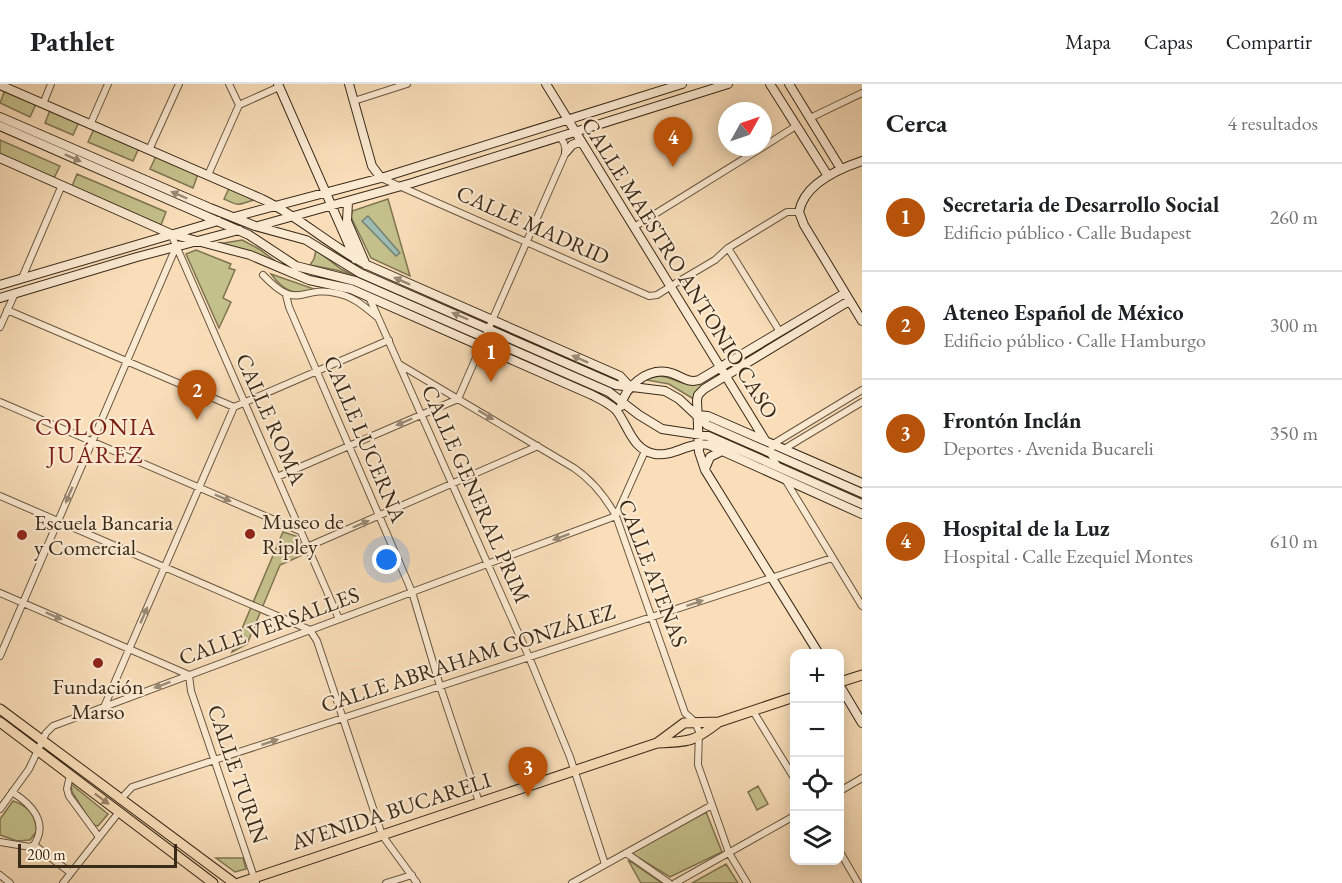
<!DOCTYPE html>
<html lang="es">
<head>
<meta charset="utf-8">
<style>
	:root { --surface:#fff; --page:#f6f6f6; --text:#202124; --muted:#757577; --line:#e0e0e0; --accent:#b45309 }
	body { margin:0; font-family:"EB Garamond",serif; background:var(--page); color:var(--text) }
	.controls { position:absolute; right:18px; bottom:18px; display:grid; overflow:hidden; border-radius:12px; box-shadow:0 3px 15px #0003 }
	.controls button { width:54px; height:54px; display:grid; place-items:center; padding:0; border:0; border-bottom:2px solid var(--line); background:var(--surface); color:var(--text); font:30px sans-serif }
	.compass { position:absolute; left:718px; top:18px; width:54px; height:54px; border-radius:50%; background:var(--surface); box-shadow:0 3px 15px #0003; rotate:50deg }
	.scale { position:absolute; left:18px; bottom:15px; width:159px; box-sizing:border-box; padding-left:6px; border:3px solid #3a2a18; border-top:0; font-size:16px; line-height:21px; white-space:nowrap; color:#3a2a18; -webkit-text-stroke:4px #fbead2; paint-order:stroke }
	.you { position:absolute; left:387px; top:476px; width:21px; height:21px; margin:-15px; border:4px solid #fff; border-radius:50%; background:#1a73e8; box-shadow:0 0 0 9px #1a73e833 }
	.badge { display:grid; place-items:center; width:39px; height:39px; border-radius:50%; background:var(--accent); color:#fff; font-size:20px; font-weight:700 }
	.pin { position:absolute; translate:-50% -50px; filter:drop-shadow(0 2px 3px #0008) }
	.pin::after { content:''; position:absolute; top:32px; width:21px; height:18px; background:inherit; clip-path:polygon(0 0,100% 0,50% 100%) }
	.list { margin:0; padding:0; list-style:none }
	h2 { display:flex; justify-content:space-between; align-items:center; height:78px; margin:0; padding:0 24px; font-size:26px }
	h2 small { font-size:20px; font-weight:400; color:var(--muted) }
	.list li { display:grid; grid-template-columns:39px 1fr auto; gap:18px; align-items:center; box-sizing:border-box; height:108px; padding:0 24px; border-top:2px solid var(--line) }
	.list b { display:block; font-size:22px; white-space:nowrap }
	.list p { margin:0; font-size:20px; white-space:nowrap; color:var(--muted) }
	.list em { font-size:20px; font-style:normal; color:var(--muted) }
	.icon { flex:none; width:33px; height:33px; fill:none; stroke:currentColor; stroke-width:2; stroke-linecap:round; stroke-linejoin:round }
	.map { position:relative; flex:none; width:862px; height:799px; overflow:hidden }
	header { display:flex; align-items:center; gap:36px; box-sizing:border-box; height:84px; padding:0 30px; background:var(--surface); border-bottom:2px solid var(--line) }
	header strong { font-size:28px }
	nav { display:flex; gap:33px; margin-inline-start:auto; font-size:21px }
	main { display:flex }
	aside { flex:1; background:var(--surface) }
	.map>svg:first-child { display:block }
	.green { fill:#c4c08b; stroke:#7f7552; stroke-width:1.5 }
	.water { fill:#9ebcb2; stroke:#768274; stroke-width:1.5 }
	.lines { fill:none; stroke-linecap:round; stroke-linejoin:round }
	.street-casing { stroke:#6a5740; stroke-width:8 }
	.secondary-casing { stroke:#3a2a18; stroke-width:10 }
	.primary-casing { stroke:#3a2a18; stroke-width:11 }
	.street { stroke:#fbead2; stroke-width:6 }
	.secondary { stroke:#fbead2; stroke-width:8 }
	.primary { stroke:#f9deb9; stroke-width:9 }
	.oneway { fill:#9a8a75 }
	.oneway2 { fill:#9a8468 }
	.poi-dot { fill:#8f2418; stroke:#fbead2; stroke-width:2 }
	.labels { text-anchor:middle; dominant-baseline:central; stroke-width:4.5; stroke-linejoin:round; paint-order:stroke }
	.street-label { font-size:22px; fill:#3a2a18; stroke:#fbead2 }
	.poi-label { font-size:22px; fill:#3a2a18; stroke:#fbead2; text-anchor:start }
	.neighbourhood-label { font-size:24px; letter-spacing:1.5px; fill:#7a1f14; stroke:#fbead2 }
</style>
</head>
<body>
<header>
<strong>Pathlet</strong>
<nav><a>Mapa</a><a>Capas</a><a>Compartir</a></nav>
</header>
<main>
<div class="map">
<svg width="862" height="799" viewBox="0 0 862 799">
	<rect width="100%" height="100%" fill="#f9deb9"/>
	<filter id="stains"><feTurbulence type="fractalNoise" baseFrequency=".00333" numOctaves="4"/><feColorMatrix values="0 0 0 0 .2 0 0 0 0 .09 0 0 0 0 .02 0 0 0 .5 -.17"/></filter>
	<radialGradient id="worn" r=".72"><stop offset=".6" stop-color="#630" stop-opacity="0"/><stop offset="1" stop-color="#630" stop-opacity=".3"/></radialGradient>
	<path class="green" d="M 5,6 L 36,20 L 30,33 L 0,19 Z
		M 50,26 L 79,38 L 73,51 L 45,39 Z
		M 94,45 L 139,64 L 133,77 L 88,58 Z
		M 0,56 L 60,82 L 54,94 L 0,70 Z
		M 156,72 L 198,90 L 193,104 L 150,85 Z
		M 77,90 L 166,128 L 161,141 L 72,102 Z
		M 229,104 L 254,116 C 236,121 242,123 224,115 Z
		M 388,115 L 410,192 L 371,174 L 351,133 L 352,127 Z
		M 242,156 L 259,165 L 278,179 L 218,160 Z
		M 196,166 L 231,180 L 229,184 L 235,186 L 223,214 L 231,218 L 219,244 L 186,170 Z
		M 316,166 L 341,185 L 357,193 L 336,186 L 310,181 L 314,175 Z
		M 271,190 L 317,206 C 295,211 285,209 271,190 Z
		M 716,290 L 718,293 L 692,314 L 669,300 L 646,296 C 667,285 675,302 693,300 C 701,300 709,294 716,290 Z
		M 283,448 L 296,452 L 305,470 L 280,481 L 247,560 L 232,568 Z
		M 71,700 L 108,730 L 98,742 L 93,741 L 72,708 Z
		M 758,702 L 768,720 L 757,726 L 748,708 Z
		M 13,717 C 29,722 35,731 37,747 L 30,756 L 17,757 L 0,751 L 0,735 Z
		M 706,728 L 722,768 L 670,793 L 631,769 Z
		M 216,774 L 243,774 L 246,785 L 235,788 Z
		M 628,776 L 662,799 L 641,799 Z
		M 726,780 L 738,799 L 692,799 Z"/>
	<path class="water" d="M 368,132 L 400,169 L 396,172 L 362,137 Z"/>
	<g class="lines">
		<defs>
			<path id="street" d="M 229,0 L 239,21
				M 354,17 L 407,0
				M 43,20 L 51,0
				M 239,21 L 279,3
				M 810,34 L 862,9
				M 90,41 L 108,0
				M 763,63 L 796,42
				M 149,66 L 179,0
				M 208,91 L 239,21
				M 381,94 L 649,212 L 657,211 L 676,199 L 715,176 L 728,164 L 787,128 L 799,128
				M 634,143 L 763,63
				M 171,150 L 339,535
				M 728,164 L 780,248
				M 263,191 C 299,229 299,201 336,209 C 353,212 365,223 377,233
				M 22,194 L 62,101
				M 286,211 L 289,223 L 412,508 L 440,602 L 479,718
				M 369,213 L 529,573 L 570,673 L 605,780
				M 7,226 L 234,323
				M 0,243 L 15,209
				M 487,248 L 566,68 L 564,59 L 560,53
				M 399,280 L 574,384 C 593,397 605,412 616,432 L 685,629 L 694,637 L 699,647 L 698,681 L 729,769 L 747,799
				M 0,318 L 300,447
				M 234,323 L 389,256
				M 784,365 L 862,318
				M 778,383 L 770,369 L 773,360 L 862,306
				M 277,393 L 458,315 L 482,260
				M 786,397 L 862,522
				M 0,412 L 310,546 L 317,557 L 382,751 L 417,799
				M 307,463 L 538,362
				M 0,509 L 189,591 L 191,607 L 256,799
				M 0,572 L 176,163
				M 104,623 L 234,323
				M 753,627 L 794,694
				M 70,691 L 67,705 L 69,712 L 99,753
				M 840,707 L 862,694
				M 120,716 L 132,703 L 832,474
				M 0,725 L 29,685 L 46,649 L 53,642 L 616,432 L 645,367
				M 0,758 L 30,763 L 34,761 C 49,738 31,720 12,708
				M 34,761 L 71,789
				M 840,768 L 858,799
				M 626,769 L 669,799
				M 0,791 L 10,799
				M 63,799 L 119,728
				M 386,799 L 412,791
				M 572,799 L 712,721
				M 675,799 L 794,732"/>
			<path id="secondary" d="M 278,0 L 355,175
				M 349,0 L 372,82 L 381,94
				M 546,0 L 765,356
				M 770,0 L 828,92
				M 789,0 L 841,85
				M 0,1 L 262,115 C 300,133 330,162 367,181 L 620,292 L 630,303
				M 0,33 L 210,124 L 255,142 L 306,156 L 360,189 L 616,301 L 665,307 L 679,315 L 707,341 L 862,409
				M 0,42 L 249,151 L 296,182 L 355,197 L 609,308 L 639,331 L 662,345 L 708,352 L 862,420
				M 566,68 L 572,61 L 581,57
				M 0,74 L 171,150 L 250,171 L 309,196 L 351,205 L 592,311 C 600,315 609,319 616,326 C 628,341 632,366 655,370 C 674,373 689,357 709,361 L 862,430
				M 862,77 C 838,85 804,100 799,128 L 804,141 L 862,237
				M 348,118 L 347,137 L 366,181
				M 234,133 L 381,94 L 682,0
				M 258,142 L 412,99 L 728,0
				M 0,201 L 218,137
				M 0,214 L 137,173 L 239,146
				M 621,322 C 625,302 647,285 667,288 C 680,290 686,300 699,296 L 845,209
				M 697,331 L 708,332 L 862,399
				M 705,385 L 710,373 L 722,367
				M 819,570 L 705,386 L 699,368 L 697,316 L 698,311 L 704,305 L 849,217
				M 840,602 L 862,639"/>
			<path id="primary" d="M 840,598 L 862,591
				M 0,625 L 234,799
				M 0,638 L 213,799
				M 657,659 L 684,639 L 719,638 L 794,613
				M 239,799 L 657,659 C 690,658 693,658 719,638"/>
		</defs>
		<use href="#street" class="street-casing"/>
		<use href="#secondary" class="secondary-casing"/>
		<use href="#primary" class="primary-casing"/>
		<use href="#street" class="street"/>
		<use href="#secondary" class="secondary"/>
		<use href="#primary" class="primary"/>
	</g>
	<defs><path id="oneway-solid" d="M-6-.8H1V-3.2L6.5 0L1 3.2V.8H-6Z" transform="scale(1.5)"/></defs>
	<g class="oneway">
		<use href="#oneway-solid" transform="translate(73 74) rotate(24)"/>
		<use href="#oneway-solid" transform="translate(179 111) rotate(-157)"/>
		<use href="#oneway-solid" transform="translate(402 197) rotate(-156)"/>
		<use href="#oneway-solid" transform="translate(460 232) rotate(-157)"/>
		<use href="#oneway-solid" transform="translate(580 275) rotate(-156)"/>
		<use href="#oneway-solid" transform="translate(486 331) rotate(31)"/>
		<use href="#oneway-solid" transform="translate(404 338) rotate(157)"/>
		<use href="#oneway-solid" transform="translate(69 411) rotate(113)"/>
		<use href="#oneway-solid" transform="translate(223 414) rotate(23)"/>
		<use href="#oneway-solid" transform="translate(361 440) rotate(-23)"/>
		<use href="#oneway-solid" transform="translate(561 453) rotate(160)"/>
		<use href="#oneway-solid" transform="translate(695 519) rotate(-18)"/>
		<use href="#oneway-solid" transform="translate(144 531) rotate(-66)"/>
		<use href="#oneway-solid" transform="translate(54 532) rotate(24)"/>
		<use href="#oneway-solid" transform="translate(162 601) rotate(160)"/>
		<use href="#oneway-solid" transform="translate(270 658) rotate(-18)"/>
	</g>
	<use class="oneway2" href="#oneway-solid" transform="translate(102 715) rotate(37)"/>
	<g class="poi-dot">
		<circle cx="250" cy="450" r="6"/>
		<circle cx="22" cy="451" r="6"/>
		<circle cx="98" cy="579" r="6"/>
	</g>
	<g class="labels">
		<g class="street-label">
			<text transform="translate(533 141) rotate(24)">CALLE MADRID</text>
			<text transform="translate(680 184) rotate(58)">CALLE MAESTRO ANTONIO CASO</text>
			<text transform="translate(271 335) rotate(66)">CALLE ROMA</text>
			<text transform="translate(365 355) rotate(67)">CALLE LUCERNA</text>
			<text transform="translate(476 410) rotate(66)">CALLE GENERAL PRIM</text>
			<text transform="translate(653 489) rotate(69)">CALLE ATENAS</text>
			<text transform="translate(269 542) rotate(-20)">CALLE VERSALLES</text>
			<text transform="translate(468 574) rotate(-18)">CALLE ABRAHAM GONZÁLEZ</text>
			<text transform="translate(238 690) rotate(71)">CALLE TURIN</text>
			<text transform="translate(391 727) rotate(-18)">AVENIDA BUCARELI</text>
		</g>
		<g class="poi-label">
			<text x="262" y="437">Museo de<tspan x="262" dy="25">Ripley</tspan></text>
			<text x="34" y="438">Escuela Bancaria<tspan x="34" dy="25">y Comercial</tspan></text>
			<text x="98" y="602" text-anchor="middle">Fundación<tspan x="98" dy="25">Marso</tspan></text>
		</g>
		<g class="neighbourhood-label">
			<text x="96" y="342">COLONIA<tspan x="96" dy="28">JUÁREZ</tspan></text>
		</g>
	</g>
	<rect width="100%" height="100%" filter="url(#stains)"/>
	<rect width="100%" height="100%" fill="url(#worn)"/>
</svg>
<div class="controls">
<button>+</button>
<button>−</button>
<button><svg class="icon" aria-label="locate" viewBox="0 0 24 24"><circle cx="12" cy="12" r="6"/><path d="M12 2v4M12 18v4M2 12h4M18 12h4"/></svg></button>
<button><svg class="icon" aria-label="layers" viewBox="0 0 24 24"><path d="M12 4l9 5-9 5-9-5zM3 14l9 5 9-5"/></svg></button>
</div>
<svg class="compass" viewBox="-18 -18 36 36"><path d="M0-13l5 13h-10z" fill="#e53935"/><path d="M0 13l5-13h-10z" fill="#757577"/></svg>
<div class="scale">200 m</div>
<div class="you"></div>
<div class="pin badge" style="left:491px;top:298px">1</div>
<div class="pin badge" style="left:197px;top:336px">2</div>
<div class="pin badge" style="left:528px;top:713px">3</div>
<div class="pin badge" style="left:673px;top:83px">4</div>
</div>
<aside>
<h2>Cerca<small>4 resultados</small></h2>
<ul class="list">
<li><span class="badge">1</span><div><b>Secretaria de Desarrollo Social</b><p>Edificio público · Calle Budapest</p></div><em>260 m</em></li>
<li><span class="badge">2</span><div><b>Ateneo Español de México</b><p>Edificio público · Calle Hamburgo</p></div><em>300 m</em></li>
<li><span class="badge">3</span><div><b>Frontón Inclán</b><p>Deportes · Avenida Bucareli</p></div><em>350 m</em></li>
<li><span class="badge">4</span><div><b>Hospital de la Luz</b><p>Hospital · Calle Ezequiel Montes</p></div><em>610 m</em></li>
</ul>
</aside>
</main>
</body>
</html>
